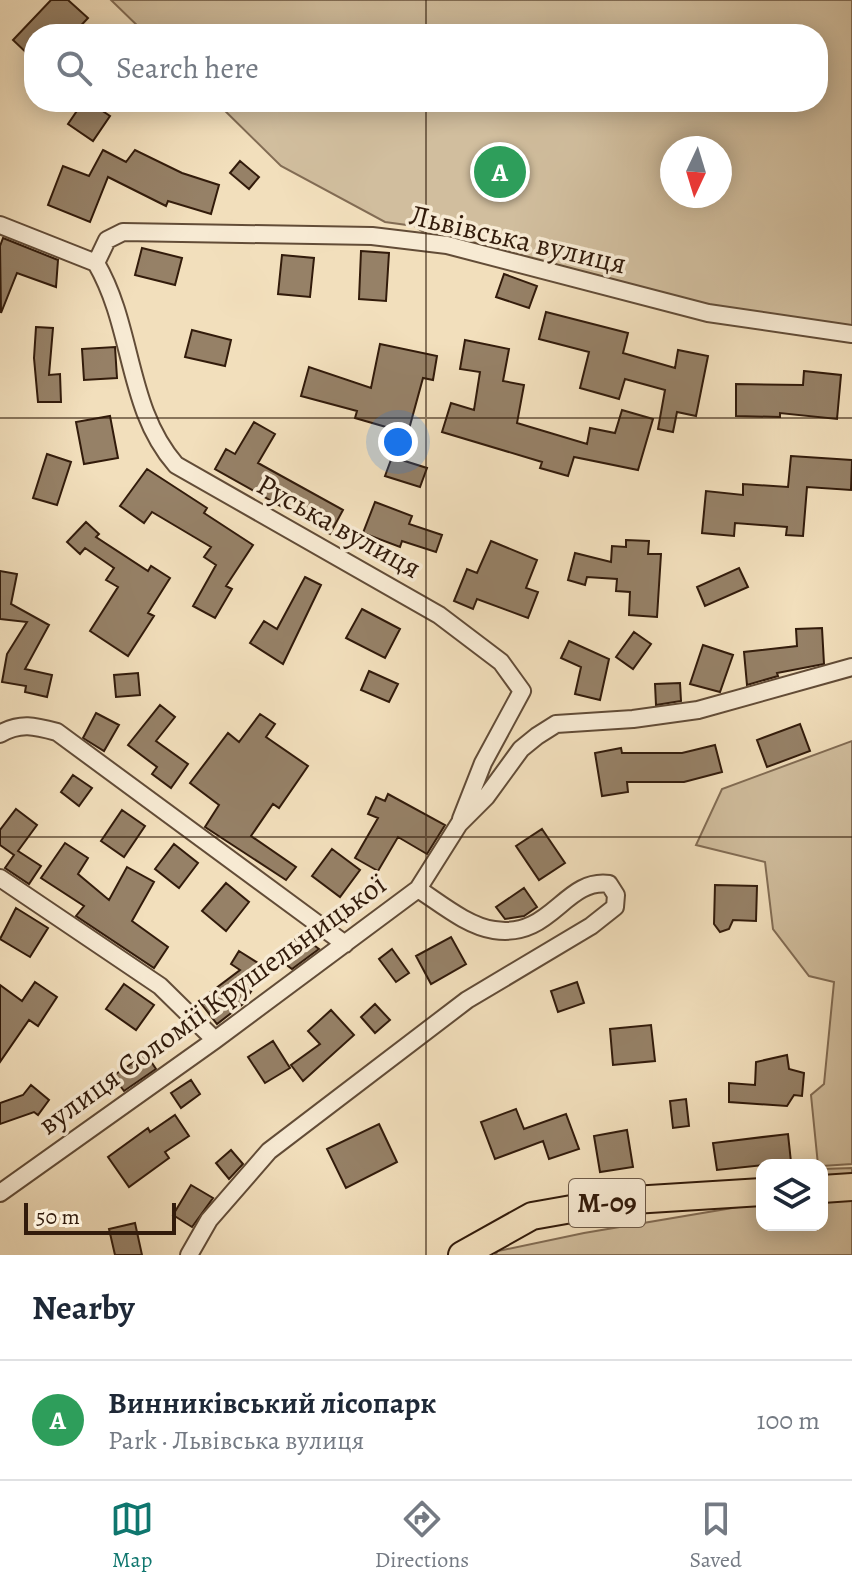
<!DOCTYPE html>
<html lang="en">
<head>
<meta charset="utf-8">
<style>
	:root { --surface:#fff; --page:#f2f2f3; --text:#1f2937; --muted:#747a83; --line:#e0e1e3; --accent:#0f766e }
	body { margin:0; font-family:Alegreya,serif; background:var(--page); color:var(--text) }
	.controls { position:absolute; right:24px; bottom:24px; display:grid; overflow:hidden; border-radius:16px; box-shadow:0 4px 20px #0003 }
	.controls button { width:72px; height:72px; display:grid; place-items:center; padding:0; border:0; border-bottom:2px solid var(--line); background:var(--surface); color:var(--text); font:40px sans-serif }
	.compass { position:absolute; left:660px; top:136px; width:72px; height:72px; border-radius:50%; background:var(--surface); box-shadow:0 4px 20px #0003; rotate:184deg }
	.scale { position:absolute; left:24px; bottom:20px; width:152px; box-sizing:border-box; padding-left:8px; border:4px solid #321b0b; border-top:0; font-size:22px; line-height:28px; white-space:nowrap; color:#321b0b; -webkit-text-stroke:6px #f7ead3; paint-order:stroke }
	.you { position:absolute; left:398px; top:442px; width:28px; height:28px; margin:-20px; border:6px solid #fff; border-radius:50%; background:#1a73e8; box-shadow:0 0 0 12px #1a73e833 }
	.badge { display:grid; place-items:center; width:52px; height:52px; border-radius:50%; background:var(--accent); color:#fff; font-size:26px; font-weight:700 }
	.pin { position:absolute; translate:-50% -50%; border:4px solid #fff; box-shadow:0 2px 8px #0006 }
	.list { margin:0; padding:0; list-style:none }
	h2 { display:flex; justify-content:space-between; align-items:center; height:104px; margin:0; padding:0 32px; font-size:34px }
	h2 small { font-size:26px; font-weight:400; color:var(--muted) }
	.list li { display:grid; grid-template-columns:52px 1fr auto; gap:24px; align-items:center; box-sizing:border-box; height:120px; padding:0 32px; border-top:2px solid var(--line) }
	.list b { display:block; font-size:30px; white-space:nowrap }
	.list p { margin:0; font-size:26px; white-space:nowrap; color:var(--muted) }
	.list em { font-size:26px; font-style:normal; color:var(--muted) }
	.icon { flex:none; width:44px; height:44px; fill:none; stroke:currentColor; stroke-width:2; stroke-linecap:round; stroke-linejoin:round }
	.map { position:relative; flex:none; width:852px; height:1255px; overflow:hidden }
	.search { position:absolute; background:var(--surface); box-shadow:0 4px 20px #0003; left:24px; right:24px; top:24px; height:88px; display:flex; align-items:center; gap:20px; box-sizing:border-box; padding:0 28px; border-radius:32px; color:var(--muted); font-size:30px }
	.sheet { height:224px; background:var(--surface) }
	nav { display:flex; justify-content:space-around; align-items:center; box-sizing:border-box; height:112px; border-top:2px solid var(--line); background:var(--surface); font-size:22px; color:var(--muted) }
	nav a { display:grid; justify-items:center; gap:4px }
	nav .on { color:var(--accent) }
	.map>svg:first-child { display:block }
	.green { fill:#d1be9e; stroke:#826c54; stroke-width:2; fill-rule:evenodd }
	.building { fill:#968167; stroke:#321b0b; stroke-width:2 }
	.lines { fill:none; stroke-linecap:round; stroke-linejoin:round }
	.minor-casing { stroke:#624c37; stroke-width:20 }
	.primary-casing { stroke:#321b0b; stroke-width:30 }
	.minor { stroke:#f7ead3; stroke-width:16 }
	.primary { stroke:#f2dfbc; stroke-width:26 }
	.grid { fill:none; stroke:#321b0b; stroke-width:2; stroke-opacity:0.55 }
	.labels { text-anchor:middle; dominant-baseline:central; stroke-width:7; stroke-linejoin:round; paint-order:stroke }
	.shield { fill:#f7ead3; stroke:#6d5947; stroke-width:2 }
	.shield-label { font-size:28px; font-weight:bold; fill:#321b0b }
	.street-label { font-size:30px; fill:#321b0b; stroke:#f7ead3 }
</style>
</head>
<body>
<div class="map">
<svg width="852" height="1255" viewBox="0 0 852 1255">
	<rect width="100%" height="100%" fill="#f2dfbc"/>
	<filter id="stains"><feTurbulence type="fractalNoise" baseFrequency=".0025" numOctaves="4"/><feColorMatrix values="0 0 0 0 .2 0 0 0 0 .09 0 0 0 0 .02 0 0 0 .5 -.17"/></filter>
	<radialGradient id="worn" r=".72"><stop offset=".6" stop-color="#630" stop-opacity="0"/><stop offset="1" stop-color="#630" stop-opacity=".3"/></radialGradient>
	<path class="green" d="M 111,0 L 852,0 L 852,332 L 725,312 L 428,235 L 414,226 L 385,222 L 281,166 L 216,102 L 818,102 L 818,34 L 146,34 ZM 672,148 L 720,148 L 720,196 L 672,196 Z
		M 852,741 L 852,1164 L 822,1166 L 818,1165 L 811,1095 L 824,1084 L 834,982 L 809,976 L 773,929 L 765,862 L 696,845 L 722,789 Z
		M 852,1168 L 852,1255 L 495,1255 L 498,1251 L 584,1233 L 762,1203 L 762,1225 L 822,1225 L 822,1169 Z"/>
	<path class="building" d="M 51,0 L 68,0 L 88,18 L 73,34 L 34,34 L 34,60 L 13,40 Z
		M 83,102 L 89,102 L 110,116 L 93,141 L 68,124 Z
		M 103,150 L 126,162 L 135,150 L 182,173 L 219,185 L 211,214 L 168,201 L 166,206 L 108,177 L 90,222 L 48,205 L 63,166 L 89,176 Z
		M 240,161 L 259,177 L 249,189 L 230,173 Z
		M 3,238 L 58,260 L 56,287 L 17,273 L 1,313 L 0,246 Z
		M 142,248 L 182,258 L 175,285 L 135,275 Z
		M 361,251 L 389,253 L 386,301 L 359,299 Z
		M 282,255 L 314,258 L 310,297 L 278,294 Z
		M 504,274 L 537,286 L 529,308 L 496,297 Z
		M 546,312 L 628,333 L 623,353 L 675,368 L 678,350 L 708,356 L 696,416 L 677,412 L 673,432 L 658,429 L 665,390 L 625,379 L 619,399 L 580,388 L 589,352 L 539,339 Z
		M 36,327 L 53,328 L 49,375 L 60,374 L 61,402 L 38,402 L 34,358 Z
		M 192,330 L 231,340 L 225,366 L 185,357 Z
		M 465,340 L 509,349 L 503,381 L 524,385 L 517,423 L 587,444 L 590,428 L 615,433 L 622,410 L 653,419 L 638,470 L 574,457 L 568,476 L 540,468 L 542,462 L 442,432 L 451,403 L 474,410 L 480,372 L 460,369 Z
		M 380,344 L 437,356 L 433,380 L 423,378 L 403,451 L 382,441 L 386,427 L 355,418 L 357,411 L 301,396 L 309,367 L 371,388 Z
		M 82,349 L 115,347 L 117,378 L 84,380 Z
		M 804,371 L 841,375 L 837,419 L 780,413 L 780,417 L 736,416 L 736,384 L 803,385 Z
		M 110,416 L 118,458 L 84,464 L 76,422 Z
		M 254,422 L 275,434 L 258,463 L 343,510 L 330,534 L 215,469 L 226,449 L 235,454 Z
		M 47,454 L 71,462 L 57,505 L 33,498 Z
		M 791,456 L 852,460 L 851,490 L 807,487 L 803,536 L 786,535 L 787,527 L 735,523 L 734,536 L 702,533 L 706,491 L 743,495 L 743,484 L 788,487 Z
		M 392,457 L 427,468 L 420,487 L 385,476 Z
		M 147,469 L 207,508 L 204,513 L 253,545 L 226,586 L 232,589 L 215,618 L 193,606 L 216,565 L 204,557 L 211,547 L 152,512 L 144,523 L 120,506 Z
		M 375,502 L 412,516 L 409,524 L 442,535 L 436,552 L 402,541 L 400,547 L 363,533 Z
		M 86,522 L 99,534 L 96,537 L 148,571 L 151,566 L 170,578 L 148,613 L 154,616 L 128,656 L 90,631 L 118,587 L 106,580 L 114,568 L 85,548 L 80,554 L 67,542 Z
		M 626,540 L 649,541 L 648,554 L 661,554 L 657,617 L 629,615 L 630,592 L 616,591 L 617,579 L 587,577 L 585,585 L 568,580 L 575,553 L 611,562 L 612,546 L 626,547 Z
		M 491,541 L 537,560 L 526,588 L 538,592 L 528,618 L 477,599 L 473,609 L 454,601 L 467,569 L 477,573 Z
		M 739,568 L 748,587 L 705,606 L 697,587 Z
		M 0,571 L 17,574 L 11,604 L 49,625 L 25,669 L 52,675 L 47,697 L 25,692 L 26,686 L 2,682 L 7,654 L 27,622 L 0,619 Z
		M 305,577 L 321,585 L 283,664 L 250,643 L 264,621 L 277,629 Z
		M 362,609 L 400,629 L 385,658 L 346,638 Z
		M 822,628 L 824,664 L 777,673 L 778,676 L 747,685 L 744,652 L 797,646 L 796,629 Z
		M 634,632 L 651,644 L 633,669 L 616,657 Z
		M 569,641 L 609,659 L 600,700 L 575,694 L 581,667 L 561,658 Z
		M 703,645 L 733,655 L 720,692 L 690,684 Z
		M 369,671 L 398,684 L 389,702 L 361,690 Z
		M 138,673 L 140,695 L 116,697 L 114,675 Z
		M 680,683 L 681,701 L 656,705 L 655,684 Z
		M 160,705 L 175,717 L 156,741 L 188,764 L 171,788 L 152,774 L 157,767 L 128,745 Z
		M 96,713 L 119,725 L 104,751 L 83,738 Z
		M 260,714 L 275,724 L 266,737 L 308,766 L 279,808 L 273,804 L 251,836 L 296,867 L 286,880 L 205,827 L 219,805 L 190,783 L 228,733 L 239,742 Z
		M 800,724 L 810,751 L 767,767 L 757,740 Z
		M 715,745 L 722,772 L 684,782 L 627,782 L 628,792 L 602,796 L 595,753 L 621,748 L 622,753 L 682,753 Z
		M 73,775 L 92,788 L 79,806 L 61,792 Z
		M 388,794 L 445,825 L 427,854 L 398,837 L 378,871 L 355,858 L 378,818 L 368,814 L 376,797 L 385,801 Z
		M 16,809 L 37,825 L 18,851 L 41,866 L 29,884 L 5,868 L 14,855 L 0,845 L 0,830 Z
		M 122,810 L 145,826 L 124,857 L 101,841 Z
		M 542,829 L 565,863 L 539,880 L 516,846 Z
		M 65,843 L 88,858 L 78,874 L 109,900 L 127,867 L 154,882 L 132,921 L 168,947 L 154,968 L 76,916 L 84,906 L 41,878 Z
		M 174,844 L 198,863 L 179,888 L 155,869 Z
		M 332,849 L 360,870 L 340,897 L 312,876 Z
		M 226,883 L 249,902 L 226,931 L 202,911 Z
		M 715,885 L 757,886 L 756,921 L 733,920 L 729,929 L 720,932 L 714,924 Z
		M 524,888 L 537,907 L 524,916 L 505,919 L 496,907 Z
		M 16,908 L 48,928 L 30,957 L 0,939 Z
		M 299,934 L 319,949 L 292,969 L 280,960 Z
		M 451,937 L 466,964 L 431,984 L 416,956 Z
		M 392,949 L 409,973 L 396,982 L 379,959 Z
		M 239,951 L 266,968 L 243,1004 L 217,1024 L 199,1001 L 240,970 L 231,964 Z
		M 35,982 L 57,997 L 38,1026 L 29,1020 L 0,1062 L 0,985 L 22,1001 Z
		M 577,982 L 584,1003 L 558,1012 L 551,991 Z
		M 124,984 L 154,1005 L 136,1030 L 106,1009 Z
		M 375,1004 L 390,1020 L 375,1033 L 361,1017 Z
		M 331,1010 L 354,1035 L 303,1081 L 291,1065 L 320,1044 L 308,1031 Z
		M 651,1025 L 655,1061 L 613,1065 L 610,1029 Z
		M 273,1041 L 290,1068 L 265,1083 L 248,1057 Z
		M 146,1054 L 156,1069 L 124,1091 L 113,1076 Z
		M 787,1055 L 789,1069 L 804,1073 L 802,1096 L 794,1095 L 787,1106 L 729,1102 L 729,1083 L 755,1085 L 756,1062 Z
		M 191,1080 L 200,1094 L 181,1108 L 171,1093 Z
		M 31,1085 L 49,1100 L 38,1115 L 34,1112 L 0,1124 L 0,1103 L 23,1095 Z
		M 686,1099 L 689,1126 L 673,1128 L 670,1101 Z
		M 516,1109 L 524,1129 L 566,1114 L 579,1149 L 549,1159 L 543,1141 L 495,1159 L 481,1122 Z
		M 175,1115 L 189,1136 L 165,1152 L 169,1158 L 129,1187 L 108,1157 L 148,1128 L 150,1132 Z
		M 379,1124 L 397,1162 L 346,1188 L 327,1149 Z
		M 627,1130 L 633,1167 L 600,1172 L 594,1136 Z
		M 788,1134 L 791,1162 L 717,1170 L 713,1143 Z
		M 231,1150 L 243,1164 L 229,1179 L 216,1163 Z
		M 191,1185 L 213,1198 L 192,1227 L 173,1215 Z
		M 135,1223 L 142,1255 L 115,1255 L 109,1229 Z"/>
	<g class="lines">
		<defs>
			<path id="minor" d="M 0,225 L 96,263 L 107,240 L 123,232 L 372,236 L 447,245 L 708,313 L 852,334
				M 96,263 C 134,328 126,408 176,465 L 439,615 L 501,662 L 522,691 L 483,763 L 461,819
				M 0,734 C 20,722 35,726 57,732 L 345,944
				M 0,878 L 160,986 L 215,1040
				M 0,1193 L 215,1040 L 418,889 L 459,824 L 486,797 L 521,749 L 537,736 L 556,724 L 633,719 L 698,710 L 852,667
				M 189,1255 L 209,1220 L 269,1151 L 467,1000 L 591,926 L 615,907 L 616,895 L 609,884 C 564,878 552,939 494,930 C 467,926 440,903 418,889"/>
			<path id="primary" d="M 822,1189 L 852,1187
				M 462,1255 L 532,1216 L 617,1201 L 762,1192"/>
		</defs>
		<use href="#minor" class="minor-casing"/>
		<use href="#primary" class="primary-casing"/>
		<use href="#minor" class="minor"/>
		<use href="#primary" class="primary"/>
	</g>
	<path class="grid" d="M 426,0 L 426,34M 426,102 L 426,1255M 0,418 L 852,418M 0,837 L 852,837"/>
	<g class="labels">
		<rect class="shield" x="569" y="1179" width="76" height="48" rx="6"/>
		<g class="shield-label">
			<text x="607" y="1203">М-09</text>
		</g>
		<g class="street-label">
			<text transform="translate(518 239) rotate(13)">Львівська вулиця</text>
			<text transform="translate(339 526) rotate(29)">Руська вулиця</text>
			<text transform="translate(212 1004) rotate(-36)">вулиця Соломії Крушельницької</text>
		</g>
	</g>
	<rect width="100%" height="100%" filter="url(#stains)"/>
	<rect width="100%" height="100%" fill="url(#worn)"/>
</svg>
<div class="controls">
<button><svg class="icon" aria-label="layers" viewBox="0 0 24 24"><path d="M12 4l9 5-9 5-9-5zM3 14l9 5 9-5"/></svg></button>
</div>
<svg class="compass" viewBox="-18 -18 36 36"><path d="M0-13l5 13h-10z" fill="#e53935"/><path d="M0 13l5-13h-10z" fill="#747a83"/></svg>
<div class="scale">50 m</div>
<div class="you"></div>
<div class="pin badge" style="left:500px;top:172px;background:#2e9e5b">A</div>
<div class="search"><svg class="icon" aria-label="search" viewBox="0 0 24 24"><circle cx="10" cy="10" r="6"/><path d="M15 15l6 6"/></svg>Search here</div>
</div>
<section class="sheet">
<h2>Nearby<small></small></h2>
<ul class="list">
<li><span class="badge" style="background:#2e9e5b">A</span><div><b>Винниківський лісопарк</b><p>Park · Львівська вулиця</p></div><em>100 m</em></li>
</ul>
</section>
<nav>
<a class="on"><svg class="icon" aria-label="map" viewBox="0 0 24 24"><path d="M3 6l6-2 6 2 6-2v14l-6 2-6-2-6 2zM9 4v14M15 6v14"/></svg>Map</a>
<a><svg class="icon" aria-label="directions" viewBox="0 0 24 24"><path d="M12 3l9 9-9 9-9-9zM9 14v-3h6M13 9l2 2-2 2"/></svg>Directions</a>
<a><svg class="icon" aria-label="saved" viewBox="0 0 24 24"><path d="M7 4h10v16l-5-4-5 4z"/></svg>Saved</a>
</nav>
</body>
</html>
